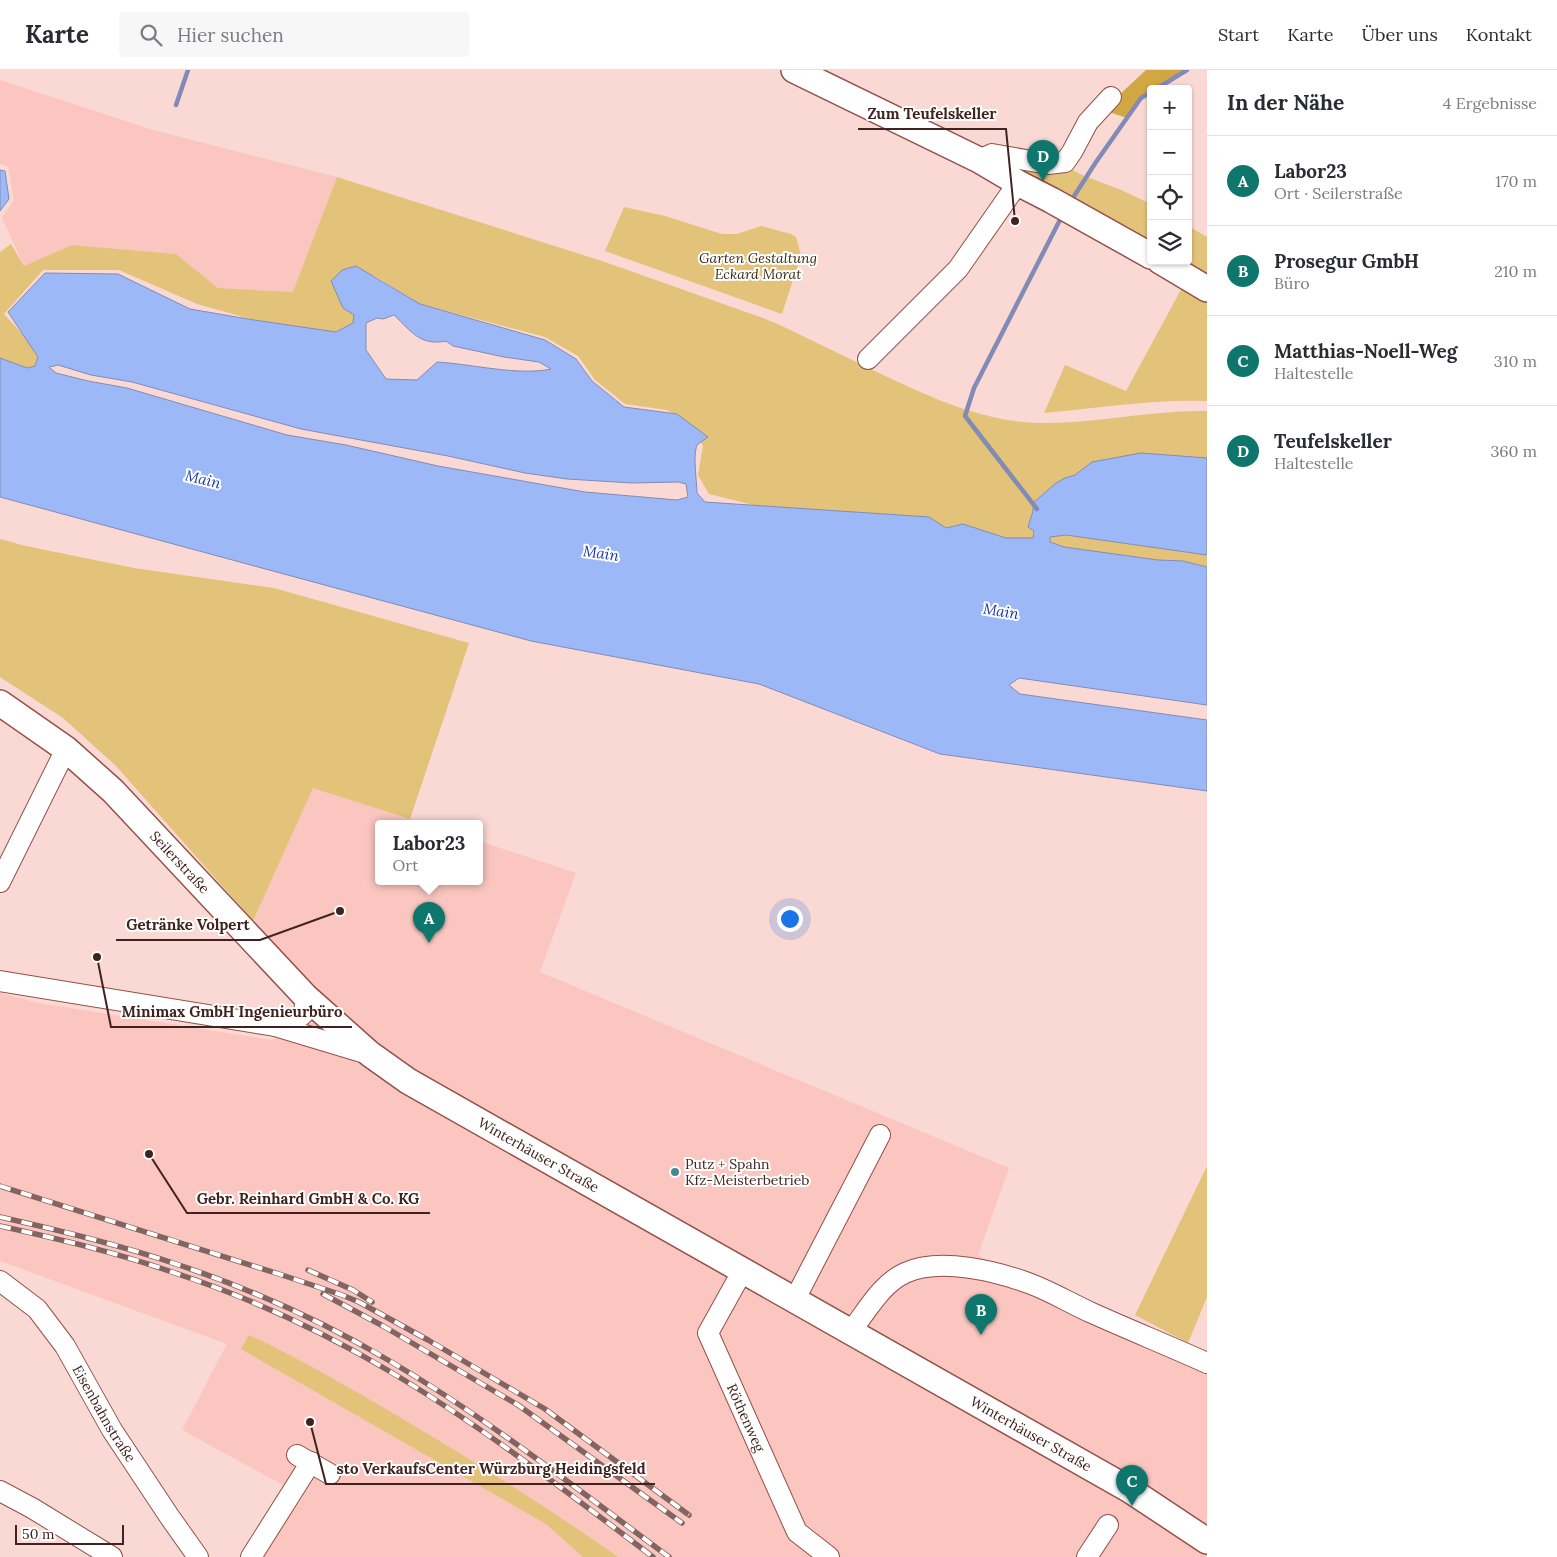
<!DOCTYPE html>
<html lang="de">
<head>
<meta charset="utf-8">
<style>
	:root { --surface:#fff; --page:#f7f7f7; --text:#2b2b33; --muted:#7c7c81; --line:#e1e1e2; --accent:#0f766e }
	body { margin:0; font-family:Lora,serif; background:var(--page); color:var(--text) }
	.controls { position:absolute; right:15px; top:15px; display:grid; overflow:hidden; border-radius:5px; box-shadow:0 1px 4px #0004 }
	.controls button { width:45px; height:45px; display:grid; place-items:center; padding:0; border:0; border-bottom:1px solid var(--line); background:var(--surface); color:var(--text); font:25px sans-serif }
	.scale { position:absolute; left:15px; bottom:12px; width:109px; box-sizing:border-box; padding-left:5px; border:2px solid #40221f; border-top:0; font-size:14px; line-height:18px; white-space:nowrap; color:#40221f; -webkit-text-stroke:4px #fff; paint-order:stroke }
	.you { position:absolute; left:789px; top:848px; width:18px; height:18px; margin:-12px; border:4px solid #fff; border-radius:50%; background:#1a73e8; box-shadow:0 0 0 8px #1a73e833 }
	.badge { display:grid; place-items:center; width:32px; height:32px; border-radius:50%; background:var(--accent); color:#fff; font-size:16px; font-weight:700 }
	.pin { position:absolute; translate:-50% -41px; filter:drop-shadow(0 1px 2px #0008) }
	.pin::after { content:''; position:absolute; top:26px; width:18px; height:15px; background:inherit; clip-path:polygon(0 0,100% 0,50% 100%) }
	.popup { position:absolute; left:375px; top:750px; width:108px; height:65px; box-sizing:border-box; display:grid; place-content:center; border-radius:5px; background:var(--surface); filter:drop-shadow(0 1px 4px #0005); font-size:16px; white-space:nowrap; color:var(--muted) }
	.popup b { font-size:19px; color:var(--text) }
	.popup::after { content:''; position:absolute; left:50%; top:100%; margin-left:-10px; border:10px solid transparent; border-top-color:var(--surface) }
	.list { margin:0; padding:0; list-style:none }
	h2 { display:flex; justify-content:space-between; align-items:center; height:65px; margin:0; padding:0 20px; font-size:21px }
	h2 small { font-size:16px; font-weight:400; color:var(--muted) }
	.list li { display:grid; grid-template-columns:32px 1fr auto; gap:15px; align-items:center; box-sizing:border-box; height:90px; padding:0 20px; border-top:1px solid var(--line) }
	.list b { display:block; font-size:19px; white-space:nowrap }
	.list p { margin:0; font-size:16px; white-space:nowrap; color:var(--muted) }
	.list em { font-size:16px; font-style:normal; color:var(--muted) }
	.icon { flex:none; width:28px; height:28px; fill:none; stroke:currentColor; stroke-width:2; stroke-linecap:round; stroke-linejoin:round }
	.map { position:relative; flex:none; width:1207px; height:1487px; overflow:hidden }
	header { display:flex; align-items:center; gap:30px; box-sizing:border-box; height:70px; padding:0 25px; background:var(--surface); border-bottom:1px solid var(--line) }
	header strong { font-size:24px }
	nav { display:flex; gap:28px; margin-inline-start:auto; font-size:18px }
	.search { width:350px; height:45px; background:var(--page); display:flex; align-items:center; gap:12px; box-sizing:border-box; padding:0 18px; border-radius:5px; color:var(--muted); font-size:19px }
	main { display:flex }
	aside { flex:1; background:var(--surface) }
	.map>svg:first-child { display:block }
	.built { fill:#fbc6bf }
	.green { fill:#e3c279 }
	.forest { fill:#d1a743 }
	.water { fill:#9db8f7; stroke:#818bb6; fill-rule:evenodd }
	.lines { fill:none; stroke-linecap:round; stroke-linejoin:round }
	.stream { stroke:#818bb6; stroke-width:4.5 }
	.minor-casing { stroke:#944f49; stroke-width:22 }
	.major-casing { stroke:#944f49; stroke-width:28 }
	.minor { stroke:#fff; stroke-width:20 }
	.major { stroke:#fff; stroke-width:25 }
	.rail-casing { stroke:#836461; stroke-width:5.5 }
	.rail { stroke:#fff; stroke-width:4; stroke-dasharray:11; stroke-linecap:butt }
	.poi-dot { fill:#428992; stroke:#fff; stroke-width:2 }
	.labels { text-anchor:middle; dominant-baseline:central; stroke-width:4; stroke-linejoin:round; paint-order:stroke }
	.park-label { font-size:14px; font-style:italic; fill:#362d17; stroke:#fff }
	.street-label { font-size:14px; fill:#40221f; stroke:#fff }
	.poi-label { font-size:14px; fill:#40221f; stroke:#fff; text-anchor:start }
	.water-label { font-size:15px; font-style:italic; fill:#1938ac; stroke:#fff }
	.leader { fill:none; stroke:#40221f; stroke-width:2 }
	.callout-dot { fill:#40221f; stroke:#fff; stroke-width:2 }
	.callout-label { font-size:15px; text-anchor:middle; font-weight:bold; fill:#40221f; stroke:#fff; stroke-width:4; stroke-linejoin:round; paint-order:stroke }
</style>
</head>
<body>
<header>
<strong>Karte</strong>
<div class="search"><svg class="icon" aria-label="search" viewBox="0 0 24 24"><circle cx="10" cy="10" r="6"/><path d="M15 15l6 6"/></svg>Hier suchen</div>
<nav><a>Start</a><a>Karte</a><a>Über uns</a><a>Kontakt</a></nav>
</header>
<main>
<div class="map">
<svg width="1207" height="1487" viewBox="0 0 1207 1487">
	<rect width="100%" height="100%" fill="#fad9d5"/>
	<path class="built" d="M 0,10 L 153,60 L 337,107 L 294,222 L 218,218 L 176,184 L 72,175 L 24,196 L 2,148 L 14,130 L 8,96 L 0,94 Z
		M 313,717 L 426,754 L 379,754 L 379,812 L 479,812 L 479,771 L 576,803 L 540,902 L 1009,1098 L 978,1185 L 1207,1300 L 1207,1487 L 260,1487 L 303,1426 L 182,1360 L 227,1274 L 0,1191 L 0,923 L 39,933 L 272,970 L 301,957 L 312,917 L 253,851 Z"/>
	<path class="green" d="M 1006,90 L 1067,97 L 1082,105 L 1121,120 L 1151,134 L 1151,181 L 1077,139 Z
		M 337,107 L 602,191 L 763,248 L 780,255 C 813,271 846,287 879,303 C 932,328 985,353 1044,353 C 1099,353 1152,340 1207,341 L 1207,388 L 1140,384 L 1092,392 L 1075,405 L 1065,408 L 1033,441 L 1028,457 L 1034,460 L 1033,468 L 1006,468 L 963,454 L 946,458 L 929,447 L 757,436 L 709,424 L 698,405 L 703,376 L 684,350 L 667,340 L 625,334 L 595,310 L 578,286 L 545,267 L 420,234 L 375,206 L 343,238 L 354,245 L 353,253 L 336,262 L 254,250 L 197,234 L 119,200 L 43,200 L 4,244 L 26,268 L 38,287 L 35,296 L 27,298 L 0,288 L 0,182 L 11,174 L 24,196 L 72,175 L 176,184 L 218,218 L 293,222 Z
		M 624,137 L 665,146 L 722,164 L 737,164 L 761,156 L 791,164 L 796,167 L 801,185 L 782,244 L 605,181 Z
		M 1188,156 L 1207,167 L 1207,214 L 1168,191 L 1188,191 Z
		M 1184,214 L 1207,228 L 1207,331 C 1153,329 1098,338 1044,343 L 1065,295 L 1126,321 Z
		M 1066,465 L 1207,485 L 1207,497 L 1183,491 L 1158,490 L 1064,477 L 1050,472 L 1049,467 Z
		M 0,469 L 26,476 L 134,498 L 274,518 L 469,573 L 410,749 L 313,718 L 253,851 L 116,696 L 63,648 L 0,607 Z
		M 1207,1096 L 1207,1227 L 1188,1273 L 1135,1245 Z
		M 249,1265 C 290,1284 328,1306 367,1328 C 453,1378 537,1430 618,1487 L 583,1487 L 546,1454 L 241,1279 Z"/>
	<path class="forest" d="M 1146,0 L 1187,0 L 1157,19 L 1151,19 L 1151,22 L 1141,28 L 1127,48 L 1103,40 Z"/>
	<path class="water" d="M 0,100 L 5,101 L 9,129 L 0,141 Z
		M 356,196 L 420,234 L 545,270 L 576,289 L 592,311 L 624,337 L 677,344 L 708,367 C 705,369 701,372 698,374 C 692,381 697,412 697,423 L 705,432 L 929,447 L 946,458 L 963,454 L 1006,468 L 1033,468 L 1034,461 L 1028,457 L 1033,441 L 1033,433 L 1056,413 L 1065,408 L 1075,405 L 1092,392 L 1141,383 L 1207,388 L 1207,485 L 1066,465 L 1050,467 L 1050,472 L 1064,477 L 1158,490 L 1183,491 L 1207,497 L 1207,635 L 1019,608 L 1009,615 L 1020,624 L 1207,650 L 1207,721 L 940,684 L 759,614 L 531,571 L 0,427 L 0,288 L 27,298 L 35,296 L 38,287 L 8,242 L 45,203 L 118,204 L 190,239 L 254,250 L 336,262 L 353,253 L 354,245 L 343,238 L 331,211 L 342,200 ZM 394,245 C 412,262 420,276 446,271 L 453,276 L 504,287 L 539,292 L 551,299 C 518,306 472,294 437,292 L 417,310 L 386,309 L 366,280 L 366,253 L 377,248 L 383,249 ZM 58,295 L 91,305 L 132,312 L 301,359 L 448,386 L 525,403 L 567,409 L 632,413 L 678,412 L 686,414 L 688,427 L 677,430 L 585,422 L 438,396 L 346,375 L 287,365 L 127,318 L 88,311 L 56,303 L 49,297 Z"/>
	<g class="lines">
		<path class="stream" d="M 1156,19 L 1187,0
			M 176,35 L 188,0
			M 1071,131 L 1096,92 L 1141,28 L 1151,22
			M 1037,439 L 965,346 L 974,318 L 1063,144"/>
		<defs>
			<g id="minor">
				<path d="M 979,90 L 992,84 L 1048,94 L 1065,92 L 1072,82 L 1088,52 L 1111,27"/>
				<path d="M 868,289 L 958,199 L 1018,113"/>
				<path d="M 0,812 L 66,679"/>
				<path d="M 0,911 L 275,956 L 368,984"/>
				<path d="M 275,956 L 294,952 L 304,943 L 306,927"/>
				<path id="s1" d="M 743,1200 L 708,1263 L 797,1462 L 829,1487"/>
				<path id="s2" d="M 0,1211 L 37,1239 L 65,1276 L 112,1360 L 169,1446 L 198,1487"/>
				<path d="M 795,1229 L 880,1065"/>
				<path d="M 851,1261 C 867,1241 881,1214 905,1203 C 940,1187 996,1201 1031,1214 C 1052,1222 1072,1234 1092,1243 C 1130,1260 1169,1276 1207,1293"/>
				<path d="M 297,1385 L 330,1404"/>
				<path d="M 0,1421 L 32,1438 L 112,1487"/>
				<path d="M 251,1487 L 311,1392"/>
				<path d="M 1087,1487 L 1108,1455"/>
			</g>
			<g id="major">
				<path d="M 794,0 L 979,90 L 1018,113 L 1051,130 L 1151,186"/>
				<path d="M 1160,191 L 1207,219"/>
				<path id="s3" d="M 0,633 L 66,679 L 113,721 L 306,927 L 370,984 L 408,1011 L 1130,1420 L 1207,1471"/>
			</g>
		</defs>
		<use href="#minor" class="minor-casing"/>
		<use href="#major" class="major-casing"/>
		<use href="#minor" class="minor"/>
		<use href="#major" class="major"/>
		<defs>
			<path id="rail" d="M 0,1116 L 282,1205 L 342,1225 L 359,1232 L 428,1270 L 545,1339 L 689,1445
				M 0,1147 C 58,1160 116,1174 173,1193 C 246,1217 322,1251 388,1290 C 487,1348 577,1419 669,1487
				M 0,1156 C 58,1169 115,1182 172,1202 C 245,1226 318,1259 384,1298 C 479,1354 566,1421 653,1487
				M 308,1200 L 353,1220 L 372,1232
				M 323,1224 L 383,1256 L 518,1335 L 682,1453"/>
		</defs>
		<use href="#rail" class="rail-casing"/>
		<use href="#rail" class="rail"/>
	</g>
	<circle class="poi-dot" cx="675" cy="1102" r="5"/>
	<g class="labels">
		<g class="park-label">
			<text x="758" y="188">Garten Gestaltung<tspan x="758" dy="16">Eckard Morat</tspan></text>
		</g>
		<g class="street-label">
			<text stroke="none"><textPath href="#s3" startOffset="241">Seilerstraße</textPath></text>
			<text stroke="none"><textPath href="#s3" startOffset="708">Winterhäuser Straße</textPath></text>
			<text stroke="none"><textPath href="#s2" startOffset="171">Eisenbahnstraße</textPath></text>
			<text stroke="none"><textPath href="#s1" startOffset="165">Röthenweg</textPath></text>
			<text stroke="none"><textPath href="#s3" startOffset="1274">Winterhäuser Straße</textPath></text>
		</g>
		<g class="poi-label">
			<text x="685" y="1094">Putz + Spahn<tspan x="685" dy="16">Kfz-Meisterbetrieb</tspan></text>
		</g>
		<g class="water-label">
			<text transform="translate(203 409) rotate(14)">Main</text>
			<text transform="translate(601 483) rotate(8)">Main</text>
			<text transform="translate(1001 541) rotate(9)">Main</text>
		</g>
	</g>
	<path class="leader" d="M1015 151L1006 59H858M340 841L260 870H116M97 887L111 957H352M149 1084L187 1143H430M310 1352L326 1414H655"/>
	<g class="callout-dot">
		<circle cx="1015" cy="151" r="5"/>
		<circle cx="340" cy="841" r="5"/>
		<circle cx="97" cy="887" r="5"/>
		<circle cx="149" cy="1084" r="5"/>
		<circle cx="310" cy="1352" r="5"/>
	</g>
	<g class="callout-label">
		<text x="932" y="49">Zum Teufelskeller</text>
		<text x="188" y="860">Getränke Volpert</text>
		<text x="232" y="947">Minimax GmbH Ingenieurbüro</text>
		<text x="308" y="1134">Gebr. Reinhard GmbH &amp; Co. KG</text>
		<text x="491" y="1404">sto VerkaufsCenter Würzburg Heidingsfeld</text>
	</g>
</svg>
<div class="controls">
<button>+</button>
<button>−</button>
<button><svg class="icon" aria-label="locate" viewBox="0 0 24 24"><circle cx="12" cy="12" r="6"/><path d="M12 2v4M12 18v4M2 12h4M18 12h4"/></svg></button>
<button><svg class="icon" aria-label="layers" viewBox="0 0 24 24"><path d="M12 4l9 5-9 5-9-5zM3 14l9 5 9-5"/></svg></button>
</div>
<div class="scale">50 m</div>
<div class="you"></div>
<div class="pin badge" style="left:429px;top:873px">A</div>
<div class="popup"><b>Labor23</b>Ort</div>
<div class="pin badge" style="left:981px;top:1265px">B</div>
<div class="pin badge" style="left:1132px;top:1436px">C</div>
<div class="pin badge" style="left:1043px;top:111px">D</div>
</div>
<aside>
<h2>In der Nähe<small>4 Ergebnisse</small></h2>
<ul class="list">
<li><span class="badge">A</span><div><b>Labor23</b><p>Ort · Seilerstraße</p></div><em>170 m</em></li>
<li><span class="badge">B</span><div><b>Prosegur GmbH</b><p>Büro</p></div><em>210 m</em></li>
<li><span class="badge">C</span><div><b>Matthias-Noell-Weg</b><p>Haltestelle</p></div><em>310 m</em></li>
<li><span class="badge">D</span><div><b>Teufelskeller</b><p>Haltestelle</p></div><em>360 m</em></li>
</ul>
</aside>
</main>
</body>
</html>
